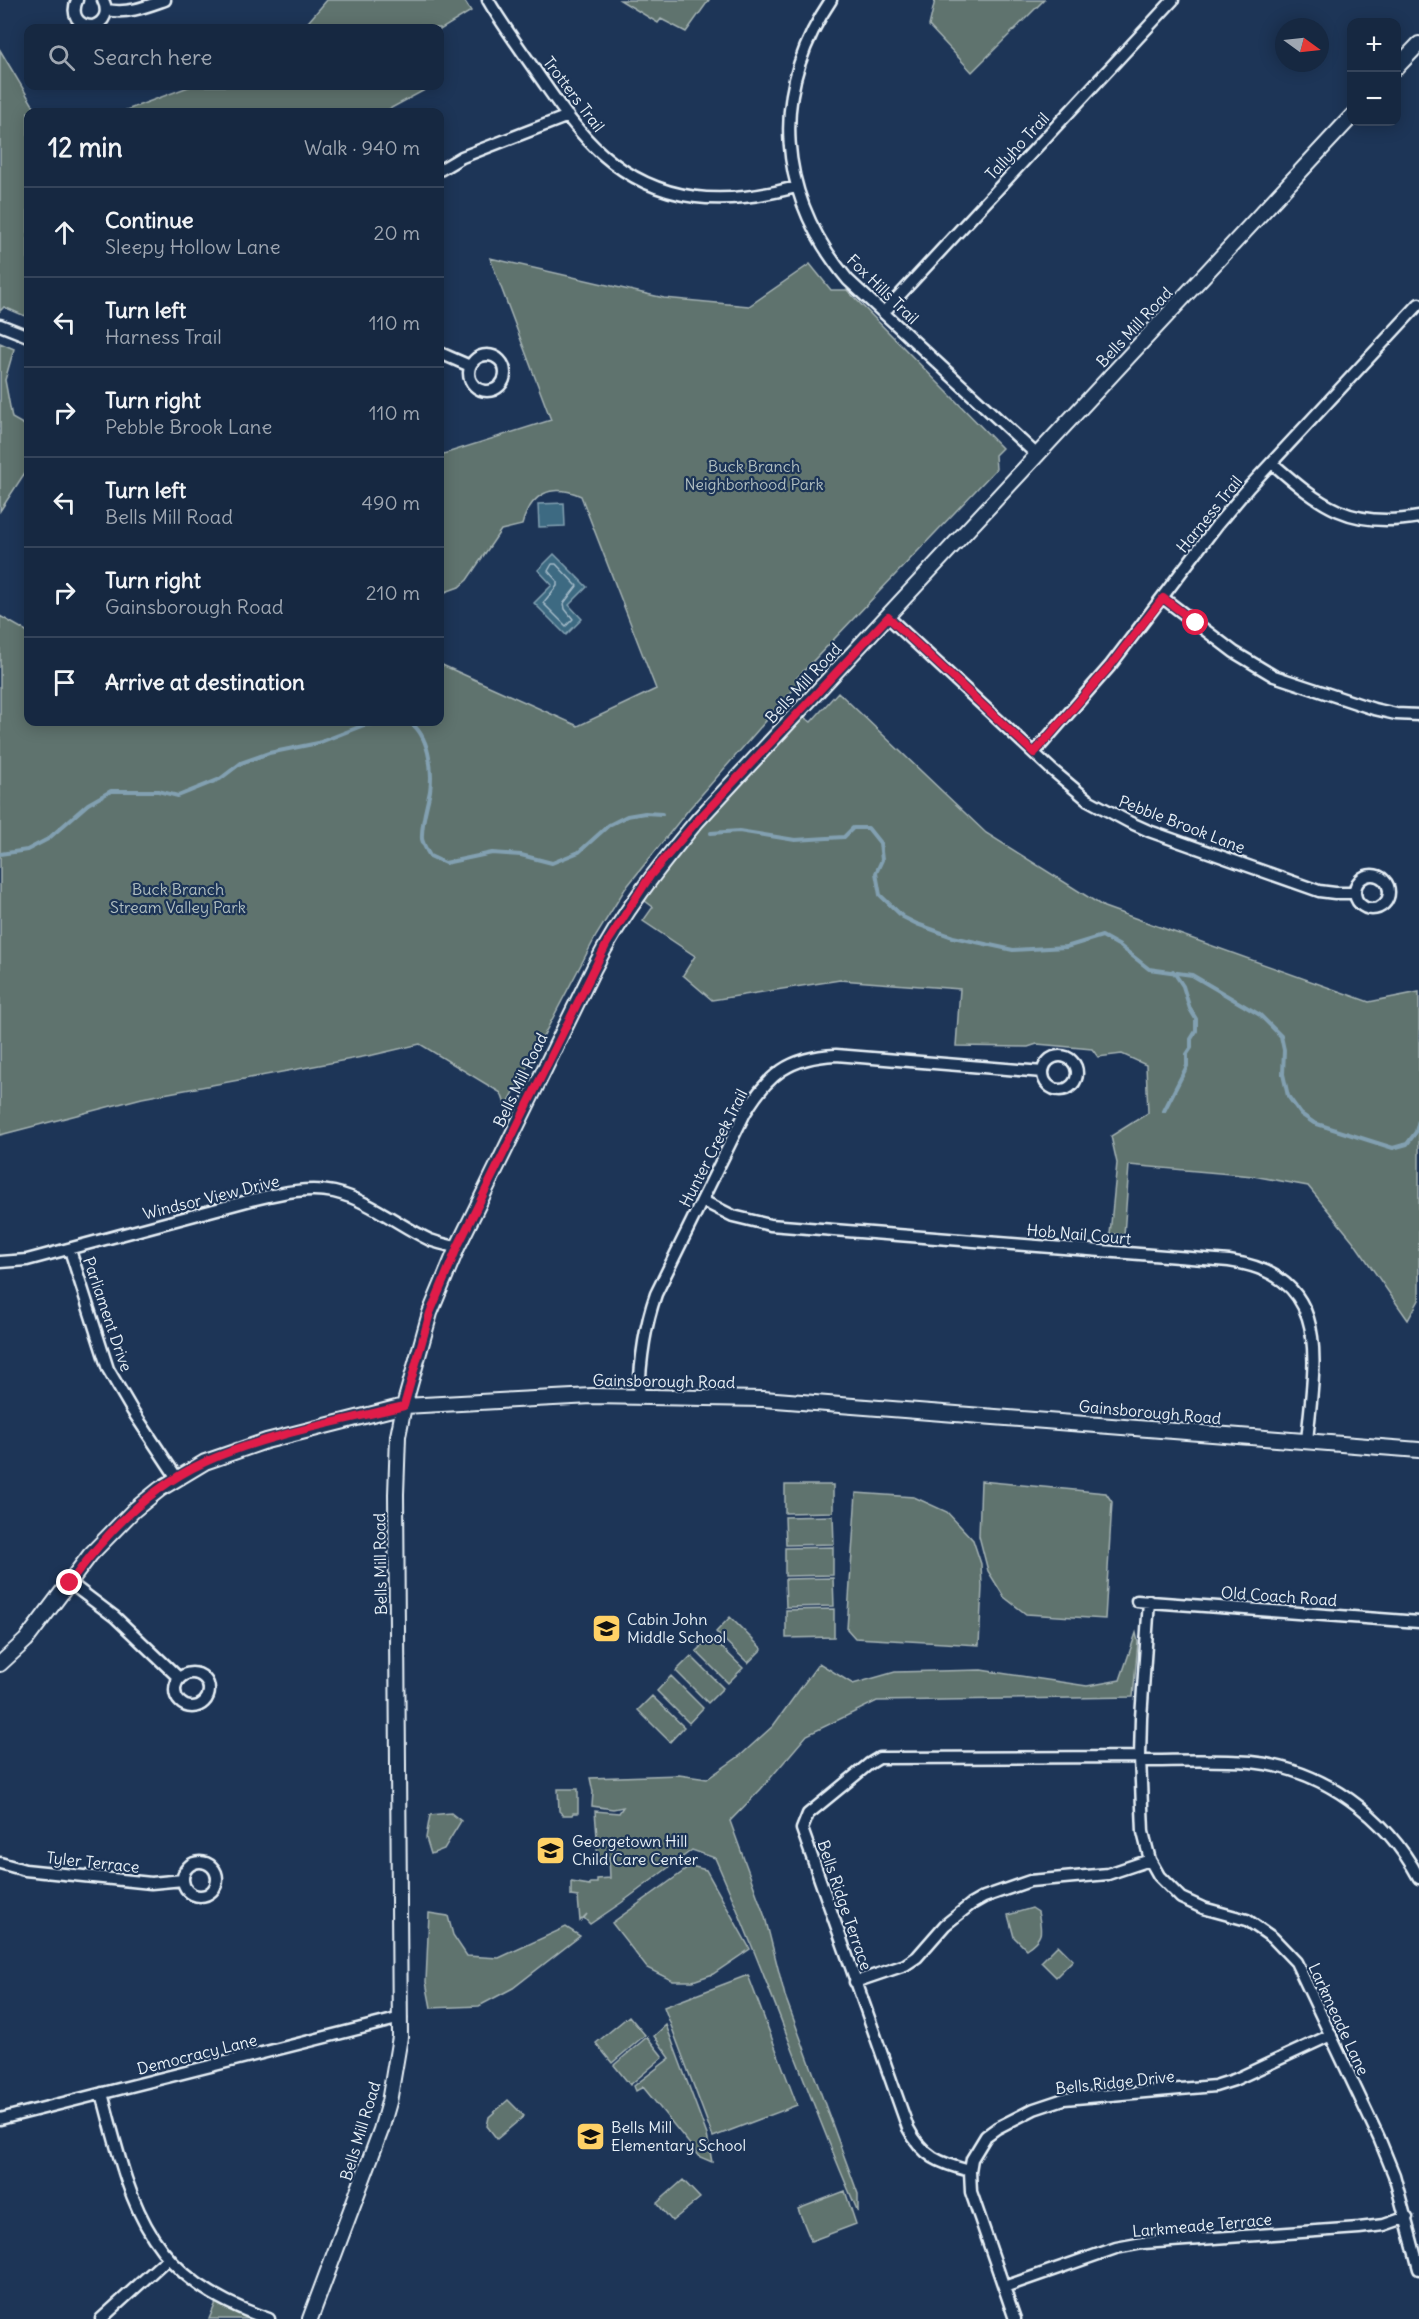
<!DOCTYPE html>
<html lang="en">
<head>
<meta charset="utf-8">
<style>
	:root { --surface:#162841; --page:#23344c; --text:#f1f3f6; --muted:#9ea6b1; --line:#35445a }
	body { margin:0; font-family:Delius,sans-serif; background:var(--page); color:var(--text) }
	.controls { position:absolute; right:18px; top:18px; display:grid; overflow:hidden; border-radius:12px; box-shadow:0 3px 15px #0003 }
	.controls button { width:54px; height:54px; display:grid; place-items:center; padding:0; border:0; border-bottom:2px solid var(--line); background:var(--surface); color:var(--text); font:30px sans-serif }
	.compass { position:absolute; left:1275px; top:18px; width:54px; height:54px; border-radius:50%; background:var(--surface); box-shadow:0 3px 15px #0003; rotate:105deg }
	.stop { position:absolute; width:18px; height:18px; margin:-14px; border:4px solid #e11d48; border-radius:50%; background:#fff }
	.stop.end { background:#e11d48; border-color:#fff; box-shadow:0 2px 6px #0008 }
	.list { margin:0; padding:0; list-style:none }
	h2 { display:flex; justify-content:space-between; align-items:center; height:78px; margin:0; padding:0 24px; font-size:26px }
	h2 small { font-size:20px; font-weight:400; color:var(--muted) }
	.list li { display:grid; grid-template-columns:39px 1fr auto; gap:18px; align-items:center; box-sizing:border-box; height:90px; padding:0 24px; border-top:2px solid var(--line) }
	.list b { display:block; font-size:22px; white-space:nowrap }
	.list p { margin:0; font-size:20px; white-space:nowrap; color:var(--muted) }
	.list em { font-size:20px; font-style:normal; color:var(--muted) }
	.icon { flex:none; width:33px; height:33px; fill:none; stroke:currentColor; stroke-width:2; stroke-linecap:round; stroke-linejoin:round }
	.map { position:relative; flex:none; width:1419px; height:2319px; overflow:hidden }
	.search { position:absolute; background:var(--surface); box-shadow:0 3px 15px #0003; left:24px; top:24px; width:420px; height:66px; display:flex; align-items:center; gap:15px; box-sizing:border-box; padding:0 21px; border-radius:12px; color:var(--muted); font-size:22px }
	.panel { position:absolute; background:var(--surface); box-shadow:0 3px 15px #0003; left:24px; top:108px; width:420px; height:618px; border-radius:12px }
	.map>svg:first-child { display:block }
	.green { fill:#5f736e; stroke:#a4b2b3; stroke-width:1.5 }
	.water { fill:#3e6a82; stroke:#82a0b1; stroke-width:1.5 }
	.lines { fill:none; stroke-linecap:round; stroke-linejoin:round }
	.shore { stroke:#a4bbc9; stroke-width:1.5 }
	.stream { stroke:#82a0b1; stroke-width:4 }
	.minor-casing { stroke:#e8f1f8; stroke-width:15 }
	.tertiary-casing { stroke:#e8f1f8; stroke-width:18 }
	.minor { stroke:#1d3557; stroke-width:10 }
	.tertiary { stroke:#1d3557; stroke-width:14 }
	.route { stroke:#e11d48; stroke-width:8 }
	.labels { text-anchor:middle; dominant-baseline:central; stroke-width:4.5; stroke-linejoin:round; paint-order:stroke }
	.street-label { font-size:16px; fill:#e8f1f8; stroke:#1d3557 }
	.park-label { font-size:16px; fill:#b1bfc1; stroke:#1d3557 }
	.poi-label { font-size:16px; fill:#e8f1f8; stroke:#1d3557; text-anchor:start }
</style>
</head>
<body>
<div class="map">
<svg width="1419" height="2319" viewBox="0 0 1419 2319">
	<rect width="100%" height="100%" fill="#1d3557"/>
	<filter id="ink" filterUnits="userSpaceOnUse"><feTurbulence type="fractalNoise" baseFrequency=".0167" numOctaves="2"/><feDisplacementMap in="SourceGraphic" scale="12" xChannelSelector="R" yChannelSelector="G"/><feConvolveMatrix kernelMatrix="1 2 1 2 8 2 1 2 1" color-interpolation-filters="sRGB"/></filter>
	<g filter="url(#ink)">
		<path class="green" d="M 327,0 L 464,0 L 471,11 L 440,30 L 440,28 L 303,28 Z
			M 620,0 L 709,0 L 686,32 L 661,19 L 658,23 Z
			M 935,0 L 1044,0 L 972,72 L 929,26 Z
			M 0,50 L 37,112 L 28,112 L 28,310 L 25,316 L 4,307 L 0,311 Z
			M 191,86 L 432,86 L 384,112 L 121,112 Z
			M 490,258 L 664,298 L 749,306 L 810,264 L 831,290 L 847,290 L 1002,448 L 995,455 L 996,469 L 796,679 L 800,682 L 689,809 L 625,889 L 596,936 L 506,1107 L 501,1093 L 420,1044 L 373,1055 L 142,1098 L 0,1135 L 0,616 L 28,632 L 28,722 L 440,722 L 440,664 L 578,726 L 656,689 L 581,496 C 551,483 530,494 522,525 L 501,530 L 467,580 L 459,587 L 440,594 L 440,455 L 551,420 Z
			M 0,343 L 14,349 L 5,380 L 12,418 L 28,427 L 28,468 L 0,511 Z
			M 838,692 L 986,833 L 1104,907 L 1369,1002 L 1419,992 L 1419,1300 L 1408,1320 L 1353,1241 L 1308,1186 L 1253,1176 L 1129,1165 L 1124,1235 L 1110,1234 L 1117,1163 L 1111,1136 L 1148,1113 L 1146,1065 L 1122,1054 L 1098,1057 L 1092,1049 L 1037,1044 L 1028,1047 L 956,1046 L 960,989 L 840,980 L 712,1000 L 683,975 L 695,956 L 643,921 L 653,907 L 637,895 L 797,713 L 811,722 Z
			M 981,1481 L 1106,1493 L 1112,1502 L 1105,1619 L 1026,1614 L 1004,1597 L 988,1571 L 979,1536 Z
			M 785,1485 L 833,1485 L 833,1512 L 785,1513 Z
			M 856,1493 L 914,1497 L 947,1512 L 973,1540 L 981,1564 L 982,1587 L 979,1645 L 855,1638 L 847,1629 Z
			M 833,1516 L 834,1544 L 786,1545 L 785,1517 Z
			M 833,1547 L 833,1575 L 785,1576 L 785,1548 Z
			M 833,1578 L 834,1606 L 786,1607 L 785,1579 Z
			M 834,1609 L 834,1637 L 786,1638 L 786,1610 Z
			M 730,1617 L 762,1649 L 748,1663 L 716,1632 Z
			M 1136,1633 L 1138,1642 L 1133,1697 L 877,1701 L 807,1735 L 761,1789 L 730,1821 L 765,1917 L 785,1996 L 858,2194 L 858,2212 C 807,2096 767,1974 715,1858 L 692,1850 L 621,1903 L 590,1924 L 584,1918 L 587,1914 L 580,1921 L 578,1897 L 571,1896 L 571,1882 L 590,1885 L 590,1883 L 597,1883 L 597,1879 L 610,1878 L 609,1857 L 598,1857 L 597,1846 L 601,1846 L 601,1838 L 597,1837 L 595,1811 L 619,1813 L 623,1807 L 613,1809 L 592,1806 L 593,1792 L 590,1778 L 679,1775 L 707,1779 L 741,1755 L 773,1726 L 819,1663 L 853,1684 L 895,1672 L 981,1670 L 1087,1686 L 1120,1680 Z
			M 711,1637 L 743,1668 L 728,1683 L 696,1651 Z
			M 691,1656 L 723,1688 L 708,1703 L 676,1671 Z
			M 671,1676 L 703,1708 L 689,1723 L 657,1691 Z
			M 652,1696 L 684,1727 L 670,1742 L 638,1710 Z
			M 558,1789 L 578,1789 L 578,1813 L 573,1813 L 572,1815 L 563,1815 L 559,1811 Z
			M 451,1813 L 461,1821 L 444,1849 L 431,1854 L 426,1838 L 430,1815 Z
			M 691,1866 L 706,1870 L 750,1949 L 713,1974 L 693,1981 L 673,1981 L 647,1968 L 612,1923 Z
			M 1032,1908 L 1038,1912 C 1042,1932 1044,1937 1026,1949 L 1014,1937 L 1008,1915 Z
			M 429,1913 L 448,1916 L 453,1935 L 467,1956 L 499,1958 L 566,1927 L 580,1936 L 513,1988 L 479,2006 L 431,2008 L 426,1982 Z
			M 1058,1945 L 1073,1960 L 1056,1977 L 1041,1962 Z
			M 748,1975 L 797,2105 L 713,2137 L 664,2007 Z
			M 629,2016 L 645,2035 L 612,2063 L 596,2043 Z
			M 666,2025 L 707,2135 L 712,2162 L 700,2157 L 643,2087 L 636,2091 L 634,2086 L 670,2058 L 654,2036 Z
			M 647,2037 L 663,2057 L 630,2085 L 614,2065 Z
			M 508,2100 L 524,2116 L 497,2139 L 487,2126 L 489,2117 Z
			M 683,2180 L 700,2198 L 672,2221 L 657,2203 Z
			M 845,2191 L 856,2224 L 811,2241 L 798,2209 Z
			M 218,2298 L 269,2319 L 209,2319 Z"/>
		<path class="water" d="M 564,503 L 565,526 L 539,527 L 538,504 Z
			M 554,554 L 587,587 L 569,605 L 582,619 L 566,635 L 534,603 L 552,585 L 538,570 Z"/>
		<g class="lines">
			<path class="shore" d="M 552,564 L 556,564 L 577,586 L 564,603 L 565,609 L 573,619 L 566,626 L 543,603 L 557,586 L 557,581 L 548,571 Z"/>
			<path class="stream" d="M 409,722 C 429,734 433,770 430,791 C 427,806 421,824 422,839 C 423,844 427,851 430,856 L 445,863 L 492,853 L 521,855 L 552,863 L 579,852 L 609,825 L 627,816 L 645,813 L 662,814
				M 711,833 L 739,831 L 795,840 L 844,837 L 853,828 L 868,828 L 880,843 L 882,860 L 876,873 L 880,895 L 903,917 L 917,924 L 953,937 L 1013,950 L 1066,947 L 1102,936 L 1120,946 L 1149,969 L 1192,975 L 1260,1015 L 1281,1036 L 1284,1050 L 1283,1074 L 1288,1096 L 1301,1114 L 1314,1123 L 1393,1148 L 1407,1144 L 1416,1132 L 1419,1120
				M 0,854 L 27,850 L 48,839 L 88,804 L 111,791 L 158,791 L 178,796 L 220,779 L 241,763 L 269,753 L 318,743 L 364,725 L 394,722
				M 1164,1111 L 1187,1066 L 1187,1054 L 1191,1048 L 1191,1039 L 1196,1031 L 1196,1019 L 1190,1009 L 1183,986 L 1173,971"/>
			<defs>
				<path id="minor" d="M 77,0 C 71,14 77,26 93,26 C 105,22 109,12 103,0
					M 488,0 C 503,26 522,51 539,76 C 558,103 577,132 602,154 C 660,205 725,206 796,187
					M 831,0 C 769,92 777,195 848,280 L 1038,456
					M 107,10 C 128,14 145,7 165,0
					M 440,170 L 462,157 L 568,116
					M 884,312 L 1173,0
					M 0,325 L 28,336
					M 440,353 L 470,366
					M469 373a18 18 0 1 1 36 0a18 18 0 1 1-36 0Z
					M 1272,463 C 1321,506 1350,529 1419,517
					M 1163,598 L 1234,652 L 1274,676 L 1374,709 L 1396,714 L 1419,715
					M 888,617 L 1051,769 L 1088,800 L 1129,822 L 1149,831 L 1319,891 L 1335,893 L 1355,893
					M 1034,753 L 1110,666 L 1217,525 L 1249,487 L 1419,304
					M1355 892a17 17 0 1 1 34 0a17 17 0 1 1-34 0Z
					M1043 1073a17 17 0 1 1 34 0a17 17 0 1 1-34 0Z
					M 703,1201 L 733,1216 L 770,1225 L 1229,1261 C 1335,1276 1314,1363 1307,1441
					M 70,1250 L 108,1369 L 132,1410 L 177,1478
					M 0,1262 L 27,1260 L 251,1200 C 277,1194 307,1186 334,1192 C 369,1200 398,1225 430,1240 C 438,1243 448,1245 457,1248
					M 639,1397 C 640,1361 644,1328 656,1294 L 745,1113 C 768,1074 790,1057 836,1055 L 1043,1072
					M 70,1583 L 115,1617 L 179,1678
					M 1137,1601 L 1419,1622
					M 1149,1601 L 1141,1718 L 1140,1757 L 1143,1832 L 1150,1860 L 1159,1876 L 1181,1898 L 1203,1908 L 1247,1920 L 1273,1938 L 1296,1962 L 1379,2138 L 1394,2175 L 1419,2269
					M175 1690a17 17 0 1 1 34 0a17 17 0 1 1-34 0Z
					M 1140,1761 C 1177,1761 1215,1759 1251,1762 C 1323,1769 1386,1816 1419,1878
					M183 1879a17 17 0 1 1 34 0a17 17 0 1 1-34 0Z
					M 0,1863 L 25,1870 L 151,1883 L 183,1880
					M 855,1982 L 905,1965 L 917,1957 L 945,1925 L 970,1905 L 984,1897 L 1030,1881 L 1108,1874 L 1150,1860
					M 102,2093 C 132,2207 145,2277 269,2319
					M 0,2119 L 401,2018
					M 970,2171 C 939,2163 923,2157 908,2128 L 802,1829 L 808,1814 L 869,1764 L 879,1758 L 1140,1757
					M 1004,2287 L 1116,2248 L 1143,2243 L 1359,2228 L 1384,2225 L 1407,2217
					M 101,2319 L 168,2258
					M 1015,2319 L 971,2192 L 970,2171 L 972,2159 L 986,2136 L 997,2128 L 1034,2109 L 1064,2099 L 1215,2086 L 1234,2080 L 1331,2035"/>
				<path id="tertiary" d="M 1396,68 L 1419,44
					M 0,1664 L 26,1640 L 90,1555 L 134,1510 L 160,1489 L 205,1462 L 266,1441 L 404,1406 L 592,1396 L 763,1399 L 1419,1450
					M 310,2319 L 381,2130 L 389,2102 L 400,2037 L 396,1494 L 398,1436 L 404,1406 L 430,1313 L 457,1248 L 594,968 C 623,912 657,869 697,821 L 1352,116"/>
			</defs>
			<use href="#minor" class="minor-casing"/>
			<use href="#tertiary" class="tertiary-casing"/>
			<use href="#minor" class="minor"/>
			<use href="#tertiary" class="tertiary"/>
		</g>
	</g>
	<g class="lines" filter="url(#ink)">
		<path class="route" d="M 70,1583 C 104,1535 150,1487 205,1462 C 268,1434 338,1422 404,1406 L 430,1313 L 457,1248 L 607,943 L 650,876 L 697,821 L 888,617 L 1034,753 L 1110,666 L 1163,598 L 1196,623"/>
	</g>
	<defs>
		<symbol id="school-square" viewBox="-11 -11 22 22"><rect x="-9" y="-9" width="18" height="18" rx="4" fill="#ffd166" stroke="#1d3557"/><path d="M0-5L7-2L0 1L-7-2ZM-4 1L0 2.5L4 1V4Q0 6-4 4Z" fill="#111"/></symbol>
	</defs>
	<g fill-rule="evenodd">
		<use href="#school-square" x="590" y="1612" width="33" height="33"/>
		<use href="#school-square" x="534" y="1834" width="33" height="33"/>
		<use href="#school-square" x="574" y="2120" width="33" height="33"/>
	</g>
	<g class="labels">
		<g class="street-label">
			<text transform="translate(574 94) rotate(53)">Trotters Trail</text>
			<text transform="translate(1017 146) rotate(-47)">Tallyho Trail</text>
			<text transform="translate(883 289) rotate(44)">Fox Hills Trail</text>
			<text transform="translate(1134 327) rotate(-47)">Bells Mill Road</text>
			<text transform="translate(1209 514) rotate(-51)">Harness Trail</text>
			<text transform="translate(803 683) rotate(-47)">Bells Mill Road</text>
			<text transform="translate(1182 824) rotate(21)">Pebble Brook Lane</text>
			<text transform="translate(520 1080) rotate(-64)">Bells Mill Road</text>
			<text transform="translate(713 1148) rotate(-63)">Hunter Creek Trail</text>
			<text transform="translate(211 1197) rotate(-14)">Windsor View Drive</text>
			<text transform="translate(1079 1234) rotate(5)">Hob Nail Court</text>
			<text transform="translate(108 1314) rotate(71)">Parliament Drive</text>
			<text transform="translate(664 1381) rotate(1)">Gainsborough Road</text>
			<text transform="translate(1150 1412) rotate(5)">Gainsborough Road</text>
			<text transform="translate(380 1564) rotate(-91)">Bells Mill Road</text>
			<text transform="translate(1279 1596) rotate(4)">Old Coach Road</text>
			<text transform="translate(93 1862) rotate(6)">Tyler Terrace</text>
			<text transform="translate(845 1905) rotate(71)">Bells Ridge Terrace</text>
			<text transform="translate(1339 2019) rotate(65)">Larkmeade Lane</text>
			<text transform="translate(197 2054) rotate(-14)">Democracy Lane</text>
			<text transform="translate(1115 2082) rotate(-6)">Bells Ridge Drive</text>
			<text transform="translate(360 2131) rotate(-73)">Bells Mill Road</text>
			<text transform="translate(1202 2225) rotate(-5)">Larkmeade Terrace</text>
		</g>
		<g class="park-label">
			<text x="754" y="466">Buck Branch<tspan x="754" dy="18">Neighborhood Park</tspan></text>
			<text x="178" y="889">Buck Branch<tspan x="178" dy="18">Stream Valley Park</tspan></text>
		</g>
		<g class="poi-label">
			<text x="627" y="1619">Cabin John<tspan x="627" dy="18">Middle School</tspan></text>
			<text x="572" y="1841">Georgetown Hill<tspan x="572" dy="18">Child Care Center</tspan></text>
			<text x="611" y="2127">Bells Mill<tspan x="611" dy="18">Elementary School</tspan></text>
		</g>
	</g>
</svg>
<div class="controls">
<button>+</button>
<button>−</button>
</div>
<svg class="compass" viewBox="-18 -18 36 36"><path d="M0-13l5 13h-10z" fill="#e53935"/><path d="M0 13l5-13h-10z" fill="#9ea6b1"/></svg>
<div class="stop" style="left:1196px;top:623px"></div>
<div class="stop end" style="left:70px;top:1583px"></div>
<div class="search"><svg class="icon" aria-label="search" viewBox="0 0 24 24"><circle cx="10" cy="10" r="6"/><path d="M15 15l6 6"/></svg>Search here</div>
<section class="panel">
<h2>12 min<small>Walk · 940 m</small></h2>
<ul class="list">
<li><svg class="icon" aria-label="ahead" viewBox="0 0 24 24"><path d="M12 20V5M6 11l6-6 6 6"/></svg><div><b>Continue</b><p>Sleepy Hollow Lane</p></div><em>20 m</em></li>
<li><svg class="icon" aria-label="left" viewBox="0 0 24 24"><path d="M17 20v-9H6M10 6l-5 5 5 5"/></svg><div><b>Turn left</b><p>Harness Trail</p></div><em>110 m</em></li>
<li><svg class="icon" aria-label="right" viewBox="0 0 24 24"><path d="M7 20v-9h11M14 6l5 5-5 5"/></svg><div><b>Turn right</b><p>Pebble Brook Lane</p></div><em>110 m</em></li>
<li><svg class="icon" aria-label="left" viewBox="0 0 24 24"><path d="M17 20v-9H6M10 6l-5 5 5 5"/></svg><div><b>Turn left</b><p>Bells Mill Road</p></div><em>490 m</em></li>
<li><svg class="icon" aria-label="right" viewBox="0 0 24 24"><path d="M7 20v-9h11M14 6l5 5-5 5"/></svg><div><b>Turn right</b><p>Gainsborough Road</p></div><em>210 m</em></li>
<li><svg class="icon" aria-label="arrive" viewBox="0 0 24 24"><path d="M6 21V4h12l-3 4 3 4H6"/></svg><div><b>Arrive at destination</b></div></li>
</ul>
</section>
</div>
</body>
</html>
